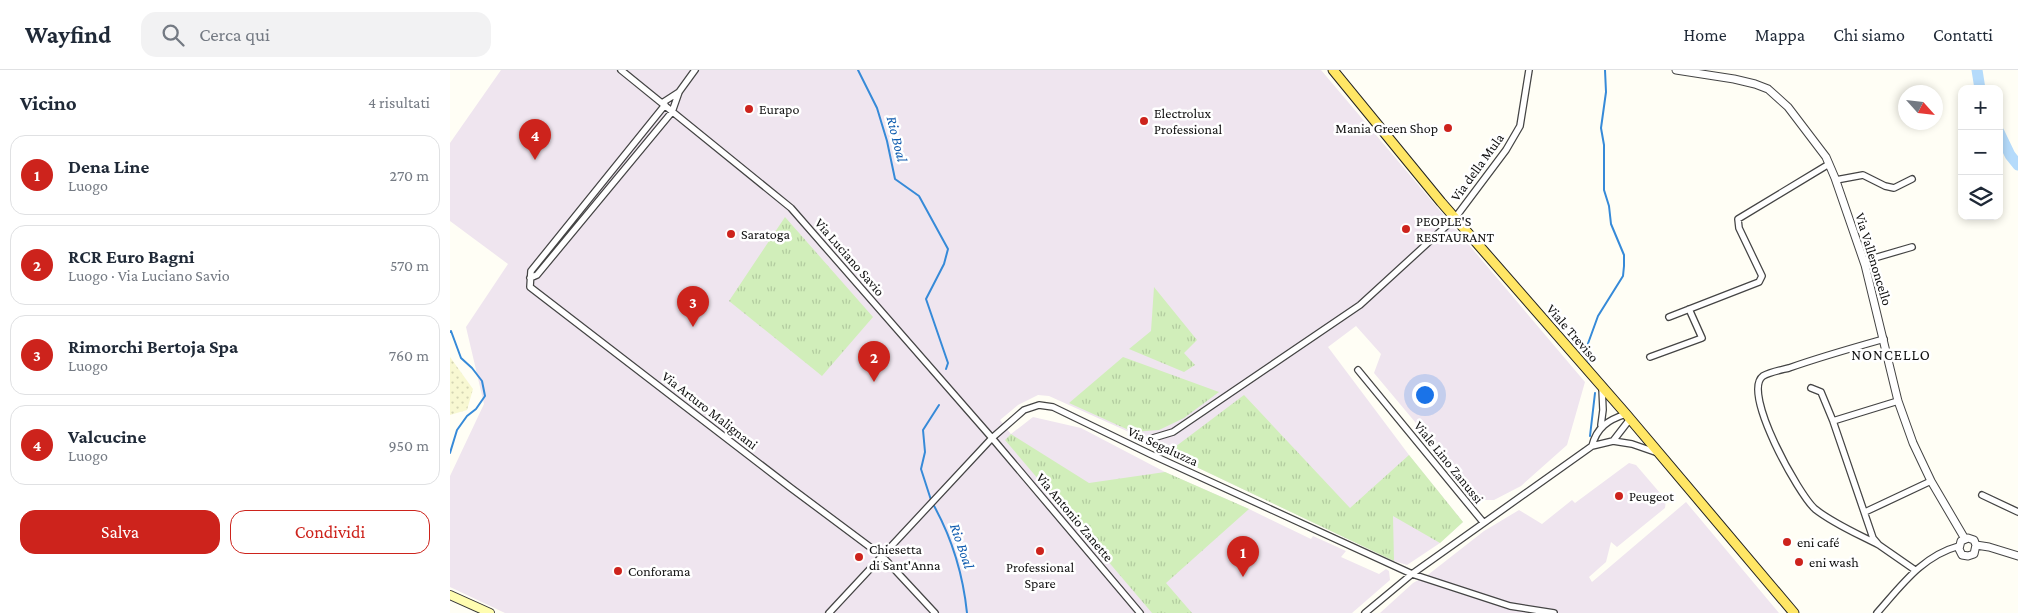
<!DOCTYPE html>
<html lang="it">
<head>
<meta charset="utf-8">
<style>
	:root { --surface:#fff; --page:#f2f2f3; --text:#1f2937; --muted:#747a83; --line:#e0e1e3; --accent:#cd231c }
	body { margin:0; font-family:"Crimson Pro",serif; background:var(--page); color:var(--text) }
	.controls { position:absolute; right:15px; top:15px; display:grid; overflow:hidden; border-radius:10px; box-shadow:0 2px 8px #0003 }
	.controls button { width:45px; height:45px; display:grid; place-items:center; padding:0; border:0; border-bottom:1px solid var(--line); background:var(--surface); color:var(--text); font:25px sans-serif }
	.compass { position:absolute; left:1448px; top:15px; width:45px; height:45px; border-radius:50%; background:var(--surface); box-shadow:0 2px 8px #0003; rotate:117deg }
	.you { position:absolute; left:974px; top:324px; width:18px; height:18px; margin:-12px; border:4px solid #fff; border-radius:50%; background:#1a73e8; box-shadow:0 0 0 8px #1a73e833 }
	.badge { display:grid; place-items:center; width:32px; height:32px; border-radius:50%; background:var(--accent); color:#fff; font-size:16px; font-weight:700 }
	.pin { position:absolute; translate:-50% -41px; filter:drop-shadow(0 1px 2px #0008) }
	.pin::after { content:''; position:absolute; top:26px; width:18px; height:15px; background:inherit; clip-path:polygon(0 0,100% 0,50% 100%) }
	.list { margin:0; padding:0; list-style:none }
	h2 { display:flex; justify-content:space-between; align-items:center; height:65px; margin:0; padding:0 20px; font-size:21px }
	h2 small { font-size:16px; font-weight:400; color:var(--muted) }
	.list li { display:grid; grid-template-columns:32px 1fr auto; gap:15px; align-items:center; box-sizing:border-box; height:80px; margin:0 10px 10px; padding:0 10px; border:1px solid var(--line); border-radius:15px }
	.list b { display:block; font-size:19px; white-space:nowrap }
	.list p { margin:0; font-size:16px; white-space:nowrap; color:var(--muted) }
	.list em { font-size:16px; font-style:normal; color:var(--muted) }
	.actions { display:flex; gap:10px; padding:15px 20px }
	.actions a { flex:1; padding:11px 0; border:1px solid var(--accent); border-radius:15px; text-align:center; font-size:18px; color:var(--accent) }
	.actions .main { background:var(--accent); color:#fff }
	.icon { flex:none; width:28px; height:28px; fill:none; stroke:currentColor; stroke-width:2; stroke-linecap:round; stroke-linejoin:round }
	.map { position:relative; flex:none; width:1568px; height:543px; overflow:hidden }
	header { display:flex; align-items:center; gap:30px; box-sizing:border-box; height:70px; padding:0 25px; background:var(--surface); border-bottom:1px solid var(--line) }
	header strong { font-size:24px }
	nav { display:flex; gap:28px; margin-inline-start:auto; font-size:18px }
	.search { width:350px; height:45px; background:var(--page); display:flex; align-items:center; gap:12px; box-sizing:border-box; padding:0 18px; border-radius:15px; color:var(--muted); font-size:19px }
	main { display:flex }
	aside { flex:1; background:var(--surface) }
	.map>svg:first-child { display:block }
	.industrial { fill:#efe5ef }
	.farmland { fill:url(#farmland-dots) }
	.grass { fill:url(#grass-tufts) }
	.lines { fill:none; stroke-linecap:round; stroke-linejoin:round }
	.stream { stroke:#368ad8; stroke-width:2 }
	.river { stroke:#b5dbfb; stroke-width:11 }
	.minor-casing { stroke:#444; stroke-width:8 }
	.tertiary-casing { stroke:#444; stroke-width:9 }
	.secondary-casing { stroke:#333; stroke-width:10 }
	.primary-casing { stroke:#222; stroke-width:11 }
	.minor { stroke:#fff; stroke-width:5.5 }
	.tertiary { stroke:#fff; stroke-width:7 }
	.secondary { stroke:#fffdb0; stroke-width:8 }
	.primary { stroke:#ffe665; stroke-width:9 }
	.poi-dot { fill:#cd231c; stroke:#fff; stroke-width:2 }
	.labels { text-anchor:middle; dominant-baseline:central; stroke-width:5; stroke-linejoin:round; paint-order:stroke }
	.poi-label { font-size:14px; fill:#111; stroke:#fff; text-anchor:start }
	.street-label { font-size:14px; fill:#111; stroke:#fff }
	.water-label { font-size:15px; font-style:italic; fill:#0e5baf; stroke:#fff }
	.neighbourhood-label { font-size:15px; letter-spacing:1px; fill:#111; stroke:#fff }
</style>
</head>
<body>
<header>
<strong>Wayfind</strong>
<div class="search"><svg class="icon" aria-label="search" viewBox="0 0 24 24"><circle cx="10" cy="10" r="6"/><path d="M15 15l6 6"/></svg>Cerca qui</div>
<nav><a>Home</a><a>Mappa</a><a>Chi siamo</a><a>Contatti</a></nav>
</header>
<main>
<aside>
<h2>Vicino<small>4 risultati</small></h2>
<ul class="list">
<li><span class="badge">1</span><div><b>Dena Line</b><p>Luogo</p></div><em>270 m</em></li>
<li><span class="badge">2</span><div><b>RCR Euro Bagni</b><p>Luogo · Via Luciano Savio</p></div><em>570 m</em></li>
<li><span class="badge">3</span><div><b>Rimorchi Bertoja Spa</b><p>Luogo</p></div><em>760 m</em></li>
<li><span class="badge">4</span><div><b>Valcucine</b><p>Luogo</p></div><em>950 m</em></li>
</ul>
<div class="actions"><a class="main">Salva</a><a>Condividi</a></div>
</aside>
<div class="map">
<svg width="1568" height="543" viewBox="0 0 1568 543">
	<defs>
		<pattern id="farmland-dots" width="8" height="8" patternUnits="userSpaceOnUse" patternTransform="scale(1.25)"><rect width="8" height="8" fill="#f8f8d2"/><path d="M2 2h.1M6 6h.1" fill="none" stroke="#d4d4b3" stroke-width="1.8" stroke-linecap="round"/></pattern>
		<pattern id="grass-tufts" width="24" height="20" patternUnits="userSpaceOnUse" patternTransform="scale(1.25)"><rect width="24" height="20" fill="#d1eeba"/><path d="M3 7l-1-3M5 7V3M7 7l1-3M15 17l-1-3M17 17v-4M19 17l1-3" fill="none" stroke="#b2cb9f"/></pattern>
	</defs>
	<rect width="100%" height="100%" fill="#fffef5"/>
	<path class="industrial" d="M 51,0 L 871,0 L 1135,312 L 1117,375 L 1071,416 L 1044,430 L 1035,430 L 1027,426 L 924,303 L 931,284 L 906,256 L 878,277 L 959,385 L 1013,452 L 990,473 L 957,495 L 944,491 L 717,383 L 679,362 L 599,326 L 588,325 L 568,335 L 550,350 L 561,364 L 583,347 L 631,358 L 715,402 L 799,439 L 861,469 L 863,466 L 896,481 L 891,487 L 929,504 L 936,499 L 939,501 L 940,510 L 902,543 L 55,543 L 0,517 L 0,406 L 34,334 L 16,257 L 58,194 L 0,151 L 0,73 Z
		M 1179,393 L 1186,395 L 1216,430 L 1215,438 L 1167,477 L 1161,472 L 1156,492 L 1139,507 L 1142,512 L 1236,432 L 1329,543 L 930,543 L 963,513 L 979,504 L 1034,461 L 1069,440 L 1092,454 L 1122,430 L 1125,433 Z"/>
	<path class="farmland" d="M 0,287 L 23,319 L 17,340 L 0,345 Z"/>
	<path class="grass" d="M 335,147 L 423,247 L 372,306 L 279,231 Z
		M 704,217 L 747,270 L 734,283 L 745,295 L 734,302 L 679,279 L 701,261 Z
		M 673,287 L 769,322 L 734,348 L 709,360 L 683,362 L 619,333 Z
		M 794,325 L 900,438 L 959,385 L 1013,452 L 990,473 L 943,446 L 944,491 L 717,383 Z
		M 561,364 L 639,413 L 715,402 L 799,439 L 716,513 L 742,543 L 702,543 L 555,370 Z"/>
	<g class="lines">
		<path class="stream" d="M 408,0 L 427,38 L 437,71 L 445,109 L 469,126 L 498,179 L 494,194 L 476,229 L 498,293 L 496,299
			M 0,262 L 1,261 L 11,288 L 22,298 L 32,311 L 35,326 L 26,339 L 17,346 L 7,360 L 0,383
			M 1139,296 L 1136,279 L 1148,246 L 1173,206 L 1174,196 L 1174,185 L 1161,154 L 1159,136 L 1154,120 L 1154,75 L 1151,58 L 1156,22 L 1155,0
			M 1140,366 L 1145,323
			M 481,430 L 471,399 L 475,382 L 473,360 L 489,335
			M 483,434 C 502,468 513,504 517,543"/>
		<path class="river" d="M 1527,0 L 1530,19
			M 1549,62 L 1560,85 L 1568,95"/>
		<defs>
			<path id="minor" d="M 171,0 L 341,138 L 542,368 L 690,543
				M 212,33 L 229,22
				M 215,35 L 81,201 L 80,217 L 341,418 L 432,486 L 485,543
				M 1386,110 L 1413,105 L 1435,116 L 1444,118 L 1462,109
				M 1414,191 L 1462,177
				M 80,208 L 87,205 L 222,42 L 229,22 L 245,0
				M 1219,247 L 1309,212 L 1312,206 L 1289,158 L 1288,149 L 1379,94
				M 1200,287 L 1252,268 L 1239,239
				M 908,300 L 1033,452
				M 1361,318 L 1371,322 L 1383,351 L 1423,468 L 1429,475 L 1465,500
				M 1383,351 L 1448,331
				M 1151,355 L 1153,340 L 1152,318
				M 703,368 L 723,362 L 910,235 L 1005,148 L 1056,80 L 1070,56 L 1079,0
				M 1163,371 L 1180,349
				M 1142,376 C 1147,357 1158,350 1176,344
				M 1532,425 L 1568,442
				M 1415,442 L 1481,411
				M 1429,475 C 1408,464 1384,454 1365,439 C 1349,425 1291,322 1313,306 C 1320,302 1331,300 1339,298 C 1370,287 1402,278 1434,269
				M 379,543 L 542,368 L 574,340 L 589,335 L 603,337 L 700,384 L 962,504 L 1060,536 L 1104,543
				M 915,543 L 962,504 L 1142,376 L 1163,371 L 1182,374 L 1208,383
				M 1427,543 C 1451,516 1472,486 1509,476"/>
			<path id="tertiary" d="M 1226,0 L 1284,9 L 1305,14 L 1318,19 L 1338,37 L 1376,87 L 1385,108 L 1415,195 L 1448,331 L 1463,373 L 1481,411 L 1515,469
				M 1526,475 L 1524,484 L 1518,486 L 1512,485 L 1509,479 L 1511,471 L 1518,468 L 1524,470 L 1526,475 L 1539,477 L 1568,486"/>
			<path id="secondary" d="M 0,525 L 40,543"/>
			<path id="primary" d="M 883,0 L 991,132 L 1176,344 L 1344,543"/>
		</defs>
		<use href="#minor" class="minor-casing"/>
		<use href="#tertiary" class="tertiary-casing"/>
		<use href="#secondary" class="secondary-casing"/>
		<use href="#primary" class="primary-casing"/>
		<use href="#minor" class="minor"/>
		<use href="#tertiary" class="tertiary"/>
		<use href="#secondary" class="secondary"/>
		<use href="#primary" class="primary"/>
	</g>
	<g class="poi-dot">
		<circle cx="299" cy="39" r="5"/>
		<circle cx="694" cy="51" r="5"/>
		<circle cx="998" cy="58" r="5"/>
		<circle cx="956" cy="159" r="5"/>
		<circle cx="281" cy="164" r="5"/>
		<circle cx="1169" cy="426" r="5"/>
		<circle cx="1337" cy="472" r="5"/>
		<circle cx="590" cy="481" r="5"/>
		<circle cx="409" cy="487" r="5"/>
		<circle cx="1349" cy="492" r="5"/>
		<circle cx="168" cy="501" r="5"/>
	</g>
	<g class="labels">
		<g class="poi-label">
			<text x="309" y="39">Eurapo</text>
			<text x="704" y="43">Electrolux<tspan x="704" dy="16">Professional</tspan></text>
			<text x="988" y="58" text-anchor="end">Mania Green Shop</text>
			<text x="966" y="151">PEOPLE'S<tspan x="966" dy="16">RESTAURANT</tspan></text>
			<text x="291" y="164">Saratoga</text>
			<text x="1179" y="426">Peugeot</text>
			<text x="1347" y="472">eni café</text>
			<text x="419" y="479">Chiesetta<tspan x="419" dy="16">di Sant'Anna</tspan></text>
			<text x="1359" y="492">eni wash</text>
			<text x="590" y="497" text-anchor="middle">Professional<tspan x="590" dy="16">Spare</tspan></text>
			<text x="178" y="501">Conforama</text>
		</g>
		<g class="street-label">
			<text transform="translate(1027 97) rotate(-54)">Via della Mula</text>
			<text transform="translate(400 187) rotate(49)">Via Luciano Savio</text>
			<text transform="translate(1424 189) rotate(73)">Via Vallenoncello</text>
			<text transform="translate(1123 263) rotate(49)">Viale Treviso</text>
			<text transform="translate(260 340) rotate(38)">Via Arturo Malignani</text>
			<text transform="translate(713 376) rotate(25)">Via Segaluzza</text>
			<text transform="translate(999 392) rotate(51)">Viale Lino Zanussi</text>
			<text transform="translate(625 447) rotate(50)">Via Antonio Zanette</text>
		</g>
		<g class="water-label">
			<text transform="translate(447 69) rotate(76)">Rio Boal</text>
			<text transform="translate(512 476) rotate(71)">Rio Boal</text>
		</g>
		<g class="neighbourhood-label">
			<text x="1441" y="285">NONCELLO</text>
		</g>
	</g>
</svg>
<div class="controls">
<button>+</button>
<button>−</button>
<button><svg class="icon" aria-label="layers" viewBox="0 0 24 24"><path d="M12 4l9 5-9 5-9-5zM3 14l9 5 9-5"/></svg></button>
</div>
<svg class="compass" viewBox="-18 -18 36 36"><path d="M0-13l5 13h-10z" fill="#e53935"/><path d="M0 13l5-13h-10z" fill="#747a83"/></svg>
<div class="you"></div>
<div class="pin badge" style="left:793px;top:507px">1</div>
<div class="pin badge" style="left:424px;top:312px">2</div>
<div class="pin badge" style="left:243px;top:257px">3</div>
<div class="pin badge" style="left:85px;top:90px">4</div>
</div>
</main>
</body>
</html>
